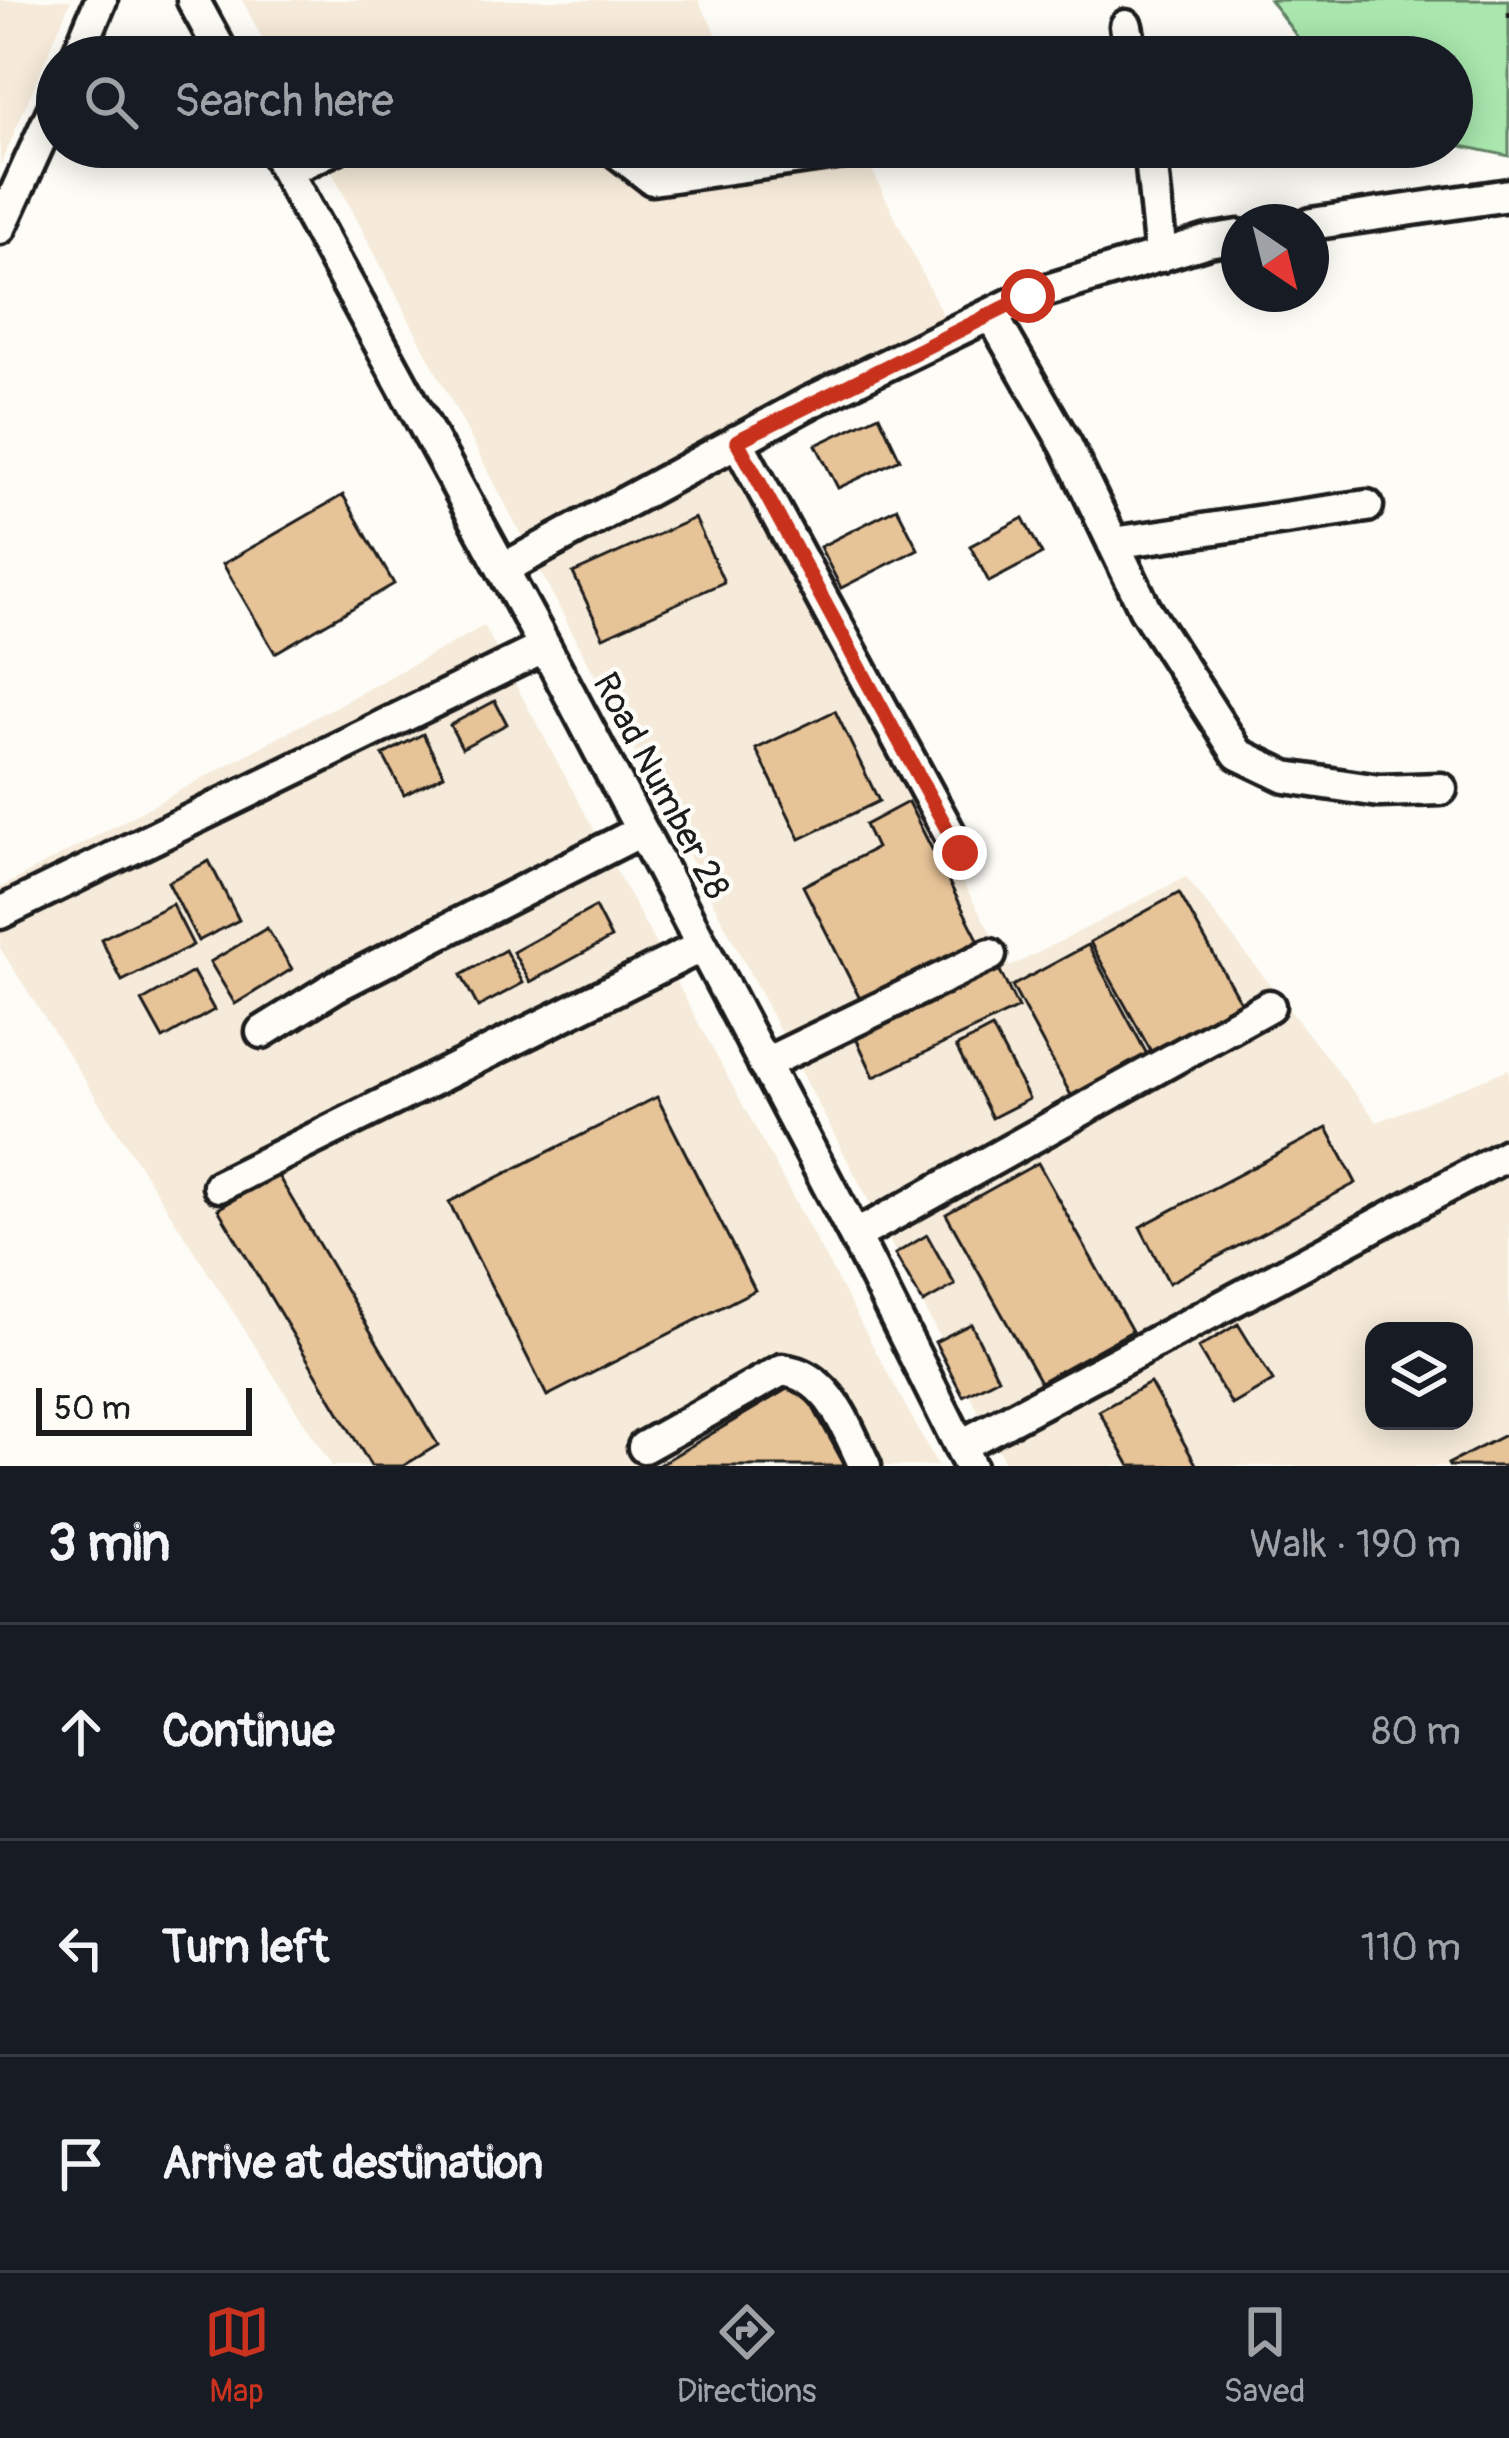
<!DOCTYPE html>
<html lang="en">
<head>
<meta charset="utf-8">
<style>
	:root { --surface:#171b24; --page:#20242c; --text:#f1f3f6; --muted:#9ea1a6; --line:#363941; --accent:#c8321e }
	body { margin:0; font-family:Pangolin,sans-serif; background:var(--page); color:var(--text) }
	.controls { position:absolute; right:36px; bottom:36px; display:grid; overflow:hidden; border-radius:24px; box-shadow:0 6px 30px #0003 }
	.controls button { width:108px; height:108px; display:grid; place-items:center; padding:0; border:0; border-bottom:3px solid var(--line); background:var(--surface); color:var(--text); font:60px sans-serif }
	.compass { position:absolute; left:1221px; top:204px; width:108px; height:108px; border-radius:50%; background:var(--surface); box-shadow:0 6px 30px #0003; rotate:145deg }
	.scale { position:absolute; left:36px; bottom:30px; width:216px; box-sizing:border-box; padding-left:12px; border:6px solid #1c1c1c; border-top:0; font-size:33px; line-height:42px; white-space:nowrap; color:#1c1c1c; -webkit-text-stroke:9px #fdfcf7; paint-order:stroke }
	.stop { position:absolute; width:36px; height:36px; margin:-27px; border:9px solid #c8321e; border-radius:50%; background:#fff }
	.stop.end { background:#c8321e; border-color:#fff; box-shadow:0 3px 12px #0008 }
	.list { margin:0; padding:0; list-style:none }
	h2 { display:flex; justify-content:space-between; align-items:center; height:156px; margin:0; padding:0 48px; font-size:51px }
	h2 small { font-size:39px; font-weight:400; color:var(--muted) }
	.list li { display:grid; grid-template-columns:78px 1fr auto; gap:36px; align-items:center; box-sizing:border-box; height:216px; padding:0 48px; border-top:3px solid var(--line) }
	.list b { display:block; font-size:45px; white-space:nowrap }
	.list em { font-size:39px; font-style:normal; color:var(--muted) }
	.icon { flex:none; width:66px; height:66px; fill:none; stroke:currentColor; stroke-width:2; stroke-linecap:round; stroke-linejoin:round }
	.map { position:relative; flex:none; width:1509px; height:1466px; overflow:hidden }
	.search { position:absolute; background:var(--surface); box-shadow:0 6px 30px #0003; left:36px; right:36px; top:36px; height:132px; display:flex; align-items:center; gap:30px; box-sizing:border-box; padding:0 42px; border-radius:66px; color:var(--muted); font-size:45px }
	.sheet { height:804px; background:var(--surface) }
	nav { display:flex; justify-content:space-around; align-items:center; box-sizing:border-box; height:168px; border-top:3px solid var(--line); background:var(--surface); font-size:33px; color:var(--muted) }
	nav a { display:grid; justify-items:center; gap:6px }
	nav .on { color:var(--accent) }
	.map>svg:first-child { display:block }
	.built { fill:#f6ebda; fill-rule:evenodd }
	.green { fill:#a9e7ae; stroke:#628265; stroke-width:3 }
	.building { fill:#e7c398; stroke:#1c1c1c; stroke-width:3 }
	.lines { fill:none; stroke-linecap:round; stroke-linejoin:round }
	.minor-casing { stroke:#1c1c1c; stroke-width:39 }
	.path { stroke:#1c1c1c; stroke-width:4.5; stroke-dasharray:12 9; stroke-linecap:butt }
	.minor { stroke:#fdfcf7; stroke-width:30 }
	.route { stroke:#c8321e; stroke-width:15 }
	.labels { text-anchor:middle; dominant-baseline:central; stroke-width:9; stroke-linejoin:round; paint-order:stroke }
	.street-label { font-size:36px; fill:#1c1c1c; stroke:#fdfcf7 }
</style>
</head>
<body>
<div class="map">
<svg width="1509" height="1466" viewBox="0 0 1509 1466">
	<rect width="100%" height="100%" fill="#fdfcf7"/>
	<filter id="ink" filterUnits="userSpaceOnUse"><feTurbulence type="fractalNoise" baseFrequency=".00833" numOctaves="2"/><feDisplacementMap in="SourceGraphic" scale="24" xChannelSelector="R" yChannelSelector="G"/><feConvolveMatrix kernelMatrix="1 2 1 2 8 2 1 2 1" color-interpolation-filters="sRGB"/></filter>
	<g filter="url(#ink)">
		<path class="built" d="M 0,0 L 71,0 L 0,166 Z
			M 242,0 L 698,0 L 729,57 L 272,57 Z
			M 319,147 L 777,147 L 867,160 L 945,320 L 712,435 L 1010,967 L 1186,877 L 1377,1122 L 1509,1069 L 1509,1466 L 1007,1466 ZM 1374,1331 L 1464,1331 L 1464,1421 L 1374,1421 Z
			M 484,626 L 938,1466 L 332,1466 L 0,948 L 0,888 Z"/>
		<path class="green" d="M 1270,0 L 1509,0 L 1509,156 L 1452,144 L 1452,57 L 1312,57 Z"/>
		<path class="building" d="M 879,415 L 900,459 L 838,488 L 816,445 Z
			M 343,495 L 394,584 L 275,653 L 223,564 Z
			M 897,508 L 918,549 L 841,588 L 820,547 Z
			M 695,518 L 724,582 L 603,637 L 573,573 Z
			M 1023,518 L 1042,554 L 989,582 L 970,546 Z
			M 495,701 L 507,724 L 462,748 L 450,725 Z
			M 835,711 L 879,801 L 800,839 L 756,749 Z
			M 423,734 L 444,775 L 404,795 L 383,755 Z
			M 908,802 L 979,941 L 861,1001 L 803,886 L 876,848 L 865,825 Z
			M 209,861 L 239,920 L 198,941 L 168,882 Z
			M 1179,893 L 1242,1005 L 1153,1055 L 1090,942 Z
			M 172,904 L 193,945 L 122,981 L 101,939 Z
			M 595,907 L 611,938 L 530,982 L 513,952 Z
			M 267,928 L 292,969 L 235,1004 L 210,962 Z
			M 1088,945 L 1149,1058 L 1073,1099 L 1012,986 Z
			M 505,950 L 523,983 L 478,1007 L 461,975 Z
			M 998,967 L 1018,1008 L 874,1077 L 855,1036 Z
			M 193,972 L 214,1010 L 163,1039 L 142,1001 Z
			M 992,1028 L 1029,1099 L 992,1118 L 956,1047 Z
			M 657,1097 L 755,1290 L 547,1396 L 449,1202 Z
			M 1327,1128 L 1356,1183 L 1169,1283 L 1140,1227 Z
			M 1038,1163 L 1132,1331 L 1040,1382 L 946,1214 Z
			M 277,1174 L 438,1445 L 403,1466 L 371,1466 L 218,1209 Z
			M 927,1235 L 955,1285 L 923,1303 L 895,1254 Z
			M 971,1324 L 998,1378 L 963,1396 L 935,1342 Z
			M 1238,1324 L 1273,1381 L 1232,1405 L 1198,1348 Z
			M 799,1382 L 845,1466 L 657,1466 Z
			M 1150,1383 L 1197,1466 L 1130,1466 L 1099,1411 Z
			M 1509,1433 L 1509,1466 L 1449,1466 L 1448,1464 Z"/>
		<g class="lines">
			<defs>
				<path id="minor" d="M 193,0 L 224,57
					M 1126,26 L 1132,57
					M 77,57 L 101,0
					M 273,147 L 545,647 L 855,1236 L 970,1466
					M 611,147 L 652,179 L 879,147
					M 1150,147 L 1161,256
					M 286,171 L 337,147
					M 1311,224 L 1509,195
					M 0,228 L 57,102
					M 991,314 L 1066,445 L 1145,609 L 1238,754 L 1286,777 L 1379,791 L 1441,789
					M 737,441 L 960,853
					M 1113,543 L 1367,506
					M 503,569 L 810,402 L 1028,296 L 1208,241 L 1239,236
					M 0,913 L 545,647
					M 262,1032 L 336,986 L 641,831
					M 764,1064 L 990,955
					M 219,1186 L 702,946
					M 855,1236 L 1269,1006
					M 960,1446 L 1509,1154
					M 644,1447 L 782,1370 C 831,1376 846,1428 865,1466"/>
			</defs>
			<use href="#minor" class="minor-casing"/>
			<path class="path" d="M 1509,12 L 1509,18"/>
			<use href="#minor" class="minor"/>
		</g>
	</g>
	<g class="lines" filter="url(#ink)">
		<path class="route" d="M 960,853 L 737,441 L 1028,296"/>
	</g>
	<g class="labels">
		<g class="street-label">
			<text transform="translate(661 786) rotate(62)">Road Number 28</text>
		</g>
	</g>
</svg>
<div class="controls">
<button><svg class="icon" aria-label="layers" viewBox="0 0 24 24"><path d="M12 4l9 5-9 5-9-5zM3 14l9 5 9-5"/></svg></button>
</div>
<svg class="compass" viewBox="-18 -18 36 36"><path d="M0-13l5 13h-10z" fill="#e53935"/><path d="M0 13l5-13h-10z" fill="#9ea1a6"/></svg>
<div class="scale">50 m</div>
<div class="stop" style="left:1028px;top:296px"></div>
<div class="stop end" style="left:960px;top:853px"></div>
<div class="search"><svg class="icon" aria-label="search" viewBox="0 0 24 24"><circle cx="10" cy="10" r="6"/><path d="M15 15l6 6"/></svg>Search here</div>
</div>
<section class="sheet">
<h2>3 min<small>Walk · 190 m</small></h2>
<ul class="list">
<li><svg class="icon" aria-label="ahead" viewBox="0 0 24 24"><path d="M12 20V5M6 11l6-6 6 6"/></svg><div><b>Continue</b></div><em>80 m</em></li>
<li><svg class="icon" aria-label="left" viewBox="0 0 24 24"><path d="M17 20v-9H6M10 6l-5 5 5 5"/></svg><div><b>Turn left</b></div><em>110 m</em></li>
<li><svg class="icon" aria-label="arrive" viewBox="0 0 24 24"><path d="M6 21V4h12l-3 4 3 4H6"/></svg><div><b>Arrive at destination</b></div></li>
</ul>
</section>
<nav>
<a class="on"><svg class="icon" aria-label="map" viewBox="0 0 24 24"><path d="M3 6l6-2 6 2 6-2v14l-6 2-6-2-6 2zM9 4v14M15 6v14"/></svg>Map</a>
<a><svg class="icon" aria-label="directions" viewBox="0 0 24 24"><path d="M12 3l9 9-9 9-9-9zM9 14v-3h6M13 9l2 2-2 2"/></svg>Directions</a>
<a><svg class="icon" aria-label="saved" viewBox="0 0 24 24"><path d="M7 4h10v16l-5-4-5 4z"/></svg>Saved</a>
</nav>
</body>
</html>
